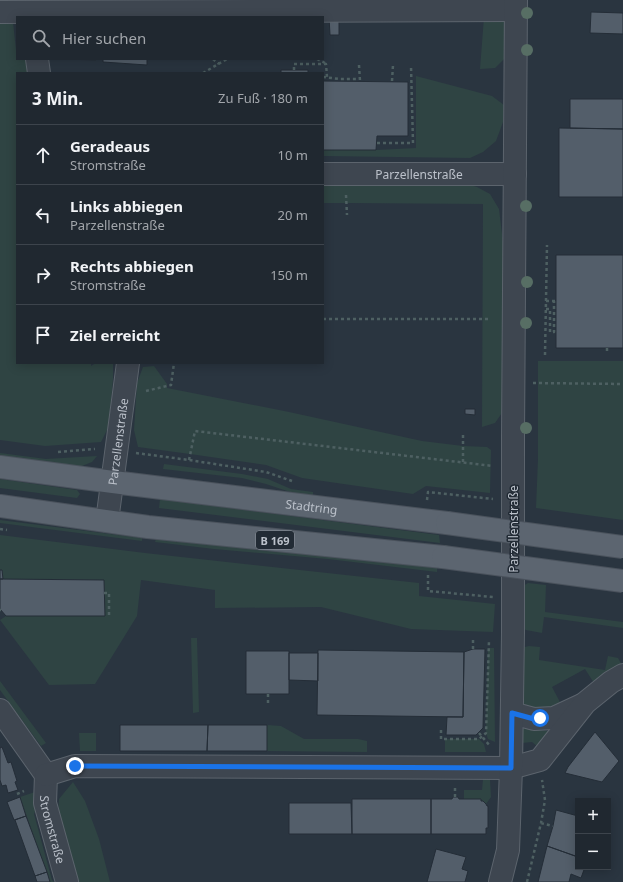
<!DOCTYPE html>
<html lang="de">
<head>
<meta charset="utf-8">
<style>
	:root { --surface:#202830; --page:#283038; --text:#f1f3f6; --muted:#a2a6ab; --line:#3d444c }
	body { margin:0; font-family:"Noto Sans",sans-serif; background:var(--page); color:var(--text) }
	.controls { position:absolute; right:12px; bottom:12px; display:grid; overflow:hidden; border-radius:0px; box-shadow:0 2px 10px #0003 }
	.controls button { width:36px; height:36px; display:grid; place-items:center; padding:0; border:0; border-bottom:1px solid var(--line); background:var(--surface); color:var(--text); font:20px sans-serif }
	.stop { position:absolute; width:12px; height:12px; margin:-9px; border:3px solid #1a73e8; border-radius:50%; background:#fff }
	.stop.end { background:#1a73e8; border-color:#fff; box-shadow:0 1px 4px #0008 }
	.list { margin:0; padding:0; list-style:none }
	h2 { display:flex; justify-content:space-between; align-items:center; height:52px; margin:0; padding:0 16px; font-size:17px }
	h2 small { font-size:13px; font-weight:400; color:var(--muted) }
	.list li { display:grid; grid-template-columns:26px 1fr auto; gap:12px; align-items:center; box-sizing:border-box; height:60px; padding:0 16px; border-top:1px solid var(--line) }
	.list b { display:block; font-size:15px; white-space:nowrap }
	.list p { margin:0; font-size:13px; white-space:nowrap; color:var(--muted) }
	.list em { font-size:13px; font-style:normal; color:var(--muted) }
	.icon { flex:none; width:22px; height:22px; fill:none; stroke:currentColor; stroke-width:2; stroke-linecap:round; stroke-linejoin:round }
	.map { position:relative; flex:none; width:623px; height:882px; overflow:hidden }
	.search { position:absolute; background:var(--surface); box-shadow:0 2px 10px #0003; left:16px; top:16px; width:308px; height:44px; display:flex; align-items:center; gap:10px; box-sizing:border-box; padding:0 14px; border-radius:0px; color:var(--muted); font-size:15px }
	.panel { position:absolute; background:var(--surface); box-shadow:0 2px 10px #0003; left:16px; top:72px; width:308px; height:292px; border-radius:0px }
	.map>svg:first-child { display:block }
	.green { fill:#2f4443 }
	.building { fill:#535e6a; stroke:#242d37 }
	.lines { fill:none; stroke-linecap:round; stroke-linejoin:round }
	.minor-casing { stroke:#5c646d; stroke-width:24 }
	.major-casing { stroke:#4a525c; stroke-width:24 }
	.path { stroke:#4e6062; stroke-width:2.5; stroke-dasharray:3 3; stroke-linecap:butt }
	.minor { stroke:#3e4650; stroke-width:22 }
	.major { stroke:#5c6570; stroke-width:22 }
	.major-bridge-casing { stroke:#4a525c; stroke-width:24; stroke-linecap:butt }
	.major-bridge { stroke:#5c6570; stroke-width:22 }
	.tree { fill:#576e64 }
	.route { stroke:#1a73e8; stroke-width:5 }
	.labels { text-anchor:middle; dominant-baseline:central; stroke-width:3; stroke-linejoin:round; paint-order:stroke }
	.shield { fill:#222b35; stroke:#8d949d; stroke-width:1 }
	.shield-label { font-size:11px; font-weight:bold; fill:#bbc1ca }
	.street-label { font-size:12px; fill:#bbc1ca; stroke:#222b35 }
</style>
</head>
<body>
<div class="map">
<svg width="623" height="882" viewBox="0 0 623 882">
	<rect width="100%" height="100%" fill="#2a3540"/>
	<path class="green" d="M 0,0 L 494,0 L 13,22 L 17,59 L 29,59 L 34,73 L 17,73 L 17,363 L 91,363 L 91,366 L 96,363 L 113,363 L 113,379 L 109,426 L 101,442 L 45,446 L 0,440 Z
		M 484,17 L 495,17 L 506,22 L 505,58 L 495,68 L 480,69 Z
		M 416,76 L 492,96 L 504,105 L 503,122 L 496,141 L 483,152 L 470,158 L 323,156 L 323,150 L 376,150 L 416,148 Z
		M 463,183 L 477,187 L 490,194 L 499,209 L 503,242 L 504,410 L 495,423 L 482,427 L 483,204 L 347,203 L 323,203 L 323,186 L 346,184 Z
		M 538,361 L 623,361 L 623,520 L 536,508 L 538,459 Z
		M 154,366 L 167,384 L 167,388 L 289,412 L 422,441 L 463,446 L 487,447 L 491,450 L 490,493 L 426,486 L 413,494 L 302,478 L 266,465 L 190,454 L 138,447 L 134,430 L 137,383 L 143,367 Z
		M 0,453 L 46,459 L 97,456 L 92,462 L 82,466 L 66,466 L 0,457 Z
		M 164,464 L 242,474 L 268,479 L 291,489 L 313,492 L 313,496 L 290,492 L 266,484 L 242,478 L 163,469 Z
		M 0,479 L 77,490 L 80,494 L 77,498 L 0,488 Z
		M 160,499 L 439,535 L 440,543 L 159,508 Z
		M 0,520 L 142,538 L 142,541 L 0,523 Z
		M 0,535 L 145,553 L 419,583 L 419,596 L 495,604 L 493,632 L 411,629 L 321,607 L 215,608 L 215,590 L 141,580 L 137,616 L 95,684 L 49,685 L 0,620 L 6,616 L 104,616 L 104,580 L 3,579 L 2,571 L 0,570 Z
		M 156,539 L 214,545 L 328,555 L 437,568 L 437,572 L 328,559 L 214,549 L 155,542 Z
		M 528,583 L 546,585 L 545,612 L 623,622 L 623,628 L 544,617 L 542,633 L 526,630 L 522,628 L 523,586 Z
		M 191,638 L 197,638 L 199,712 L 193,713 Z
		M 529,646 L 540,647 L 539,660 L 605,670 L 608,656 L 618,658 L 622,665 L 594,683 L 585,669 L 552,687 L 560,702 L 543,711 L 527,708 L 522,701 L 521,648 Z
		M 488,648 L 494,648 L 495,742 L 488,739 L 486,733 Z
		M 0,681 L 46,743 L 41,746 L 0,690 Z
		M 267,725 L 281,726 L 304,739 L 358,739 L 367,741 L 367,752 L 267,751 Z
		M 527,728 L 535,730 L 549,731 L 551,732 L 538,747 L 532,742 L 522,743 L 520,734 L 523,729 Z
		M 79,733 L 96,733 L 96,751 L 80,751 Z
		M 445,739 L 479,739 L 484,744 L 486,752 L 445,752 Z
		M 483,779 L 490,779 L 491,797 L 486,804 L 483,801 L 464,799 L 464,790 L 482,790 Z
		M 73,782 L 85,801 L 99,839 L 110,882 L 76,882 L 58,814 L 59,799 Z
		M 35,792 L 37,807 L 34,814 L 52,880 L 54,882 L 50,882 L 20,797 Z"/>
	<path class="building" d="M 591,12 L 623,13 L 623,34 L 590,33 Z
		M 329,17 L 339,17 L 339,35 L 330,35 Z
		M 66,59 L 96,59 L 96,60 Z
		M 103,59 L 147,59 L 147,65 L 103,62 Z
		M 281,70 L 308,70 L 308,73 L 281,73 Z
		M 323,81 L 408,82 L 408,136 L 377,136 L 376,150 L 323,150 Z
		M 570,99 L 623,99 L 623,129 L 570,128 Z
		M 559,128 L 623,129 L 623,197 L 559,197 Z
		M 556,255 L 623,255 L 623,348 L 556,348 Z
		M 465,409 L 475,409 L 475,415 L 465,414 Z
		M 0,570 L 2,570 L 3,579 L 0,579 Z
		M 0,579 L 104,580 L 105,616 L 6,616 L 0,609 Z
		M 473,649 L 485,649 L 483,728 L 476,735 L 446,735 L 447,717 L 463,717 L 464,652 Z
		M 318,650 L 464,652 L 463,717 L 317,715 Z
		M 246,651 L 289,651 L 289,694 L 246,694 Z
		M 289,653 L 318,653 L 318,681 L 289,680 Z
		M 120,725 L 208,725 L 207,751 L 120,751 Z
		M 208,725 L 267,725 L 267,751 L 207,751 Z
		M 595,732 L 619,761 L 602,782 L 565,773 L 568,767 Z
		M 2,747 L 8,763 L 11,762 L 17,781 L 15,782 L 18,790 L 8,793 L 6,785 L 2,786 L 0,780 L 0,748 Z
		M 20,797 L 26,816 L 14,820 L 7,802 Z
		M 453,797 L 458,797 L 459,799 L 481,799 L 481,801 L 483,801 L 486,804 L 487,806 L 488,806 L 488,828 L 486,828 L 486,834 L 431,834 L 431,799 L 452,799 Z
		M 352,799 L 431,799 L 431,834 L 352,834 Z
		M 289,803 L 351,803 L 352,834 L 289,834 Z
		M 556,810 L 578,816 L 578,857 L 547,846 L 553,826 Z
		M 26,816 L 47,872 L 35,876 L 15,820 Z
		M 547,846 L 578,857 L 578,867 L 585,867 L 581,878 L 571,874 L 569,882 L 538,882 Z
		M 436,849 L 466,857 L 462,869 L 468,871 L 465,882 L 427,882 Z
		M 47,872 L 50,882 L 37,882 L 35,876 Z"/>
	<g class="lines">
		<defs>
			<g id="minor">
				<path d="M 0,12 L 516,10"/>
				<path d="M 37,59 L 39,73"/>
				<path id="s1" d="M 323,174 L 515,174"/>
				<path id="s2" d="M 107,521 L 128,363"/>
				<path id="s3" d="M 0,710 L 46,775 L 45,803 L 67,882"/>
				<path d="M 512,713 L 534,719 L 554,718 L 582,705"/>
				<path d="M 46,775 L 75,766 L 511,768 L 540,760 L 585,703 L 611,682 L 623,675"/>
				<path d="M 500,882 L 508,850 L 511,768 L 513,633 L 513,436 L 516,0"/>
			</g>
			<g id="major">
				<path id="s4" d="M 0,467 L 113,482 L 447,523"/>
				<path d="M 0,506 L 148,527 L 443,557"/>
			</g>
		</defs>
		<use href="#minor" class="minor-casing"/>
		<use href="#major" class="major-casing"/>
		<path class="path" d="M 213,59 L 219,64
			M 317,59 L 325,63
			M 359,65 L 360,81
			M 294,70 L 294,64 L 326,64 L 327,77
			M 203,73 L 227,59
			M 323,77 L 340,79 L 359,79
			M 392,81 L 393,65
			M 377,143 L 413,143 L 411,66
			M 346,195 L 347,215
			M 546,301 L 556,301
			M 546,309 L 550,309 L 550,332 L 554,332 L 554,301
			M 323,319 L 488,319
			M 607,348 L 607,354
			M 545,355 L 547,245
			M 533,383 L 623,384
			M 146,391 L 171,385 L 174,363
			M 463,435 L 463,462
			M 58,452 L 95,449
			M 136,453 L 189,460 L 266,472 L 292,481
			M 189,460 L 195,431 L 493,466
			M 427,500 L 428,492 L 493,499
			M 0,529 L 7,530
			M 428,575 L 428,591 L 493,597
			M 104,593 L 109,593 L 109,615
			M 0,610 L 1,610
			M 473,649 L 473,640
			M 268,694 L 268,706
			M 441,730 L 441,739 L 479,739 L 486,733 L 489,640
			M 479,733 L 490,746
			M 17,794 L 24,791
			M 455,797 L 455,788
			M 541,823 L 553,826
			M 527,882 L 541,823 L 545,800 L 542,780"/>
		<use href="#minor" class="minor"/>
		<use href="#major" class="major"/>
		<defs>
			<path id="major-bridge" d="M 447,523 L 623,547
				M 443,557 L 623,581"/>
		</defs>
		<use href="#major-bridge" class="major-bridge-casing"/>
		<use href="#major-bridge" class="major-bridge"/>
	</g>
	<g class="tree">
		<circle cx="527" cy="13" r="6"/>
		<circle cx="527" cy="50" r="6"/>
		<circle cx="526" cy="206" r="6"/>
		<circle cx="527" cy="282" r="6"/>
		<circle cx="526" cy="323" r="6"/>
		<circle cx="526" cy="428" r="6"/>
	</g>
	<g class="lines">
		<path class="route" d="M 75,766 L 511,768 L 512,713 L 534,719 L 540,718"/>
	</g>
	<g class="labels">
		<rect class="shield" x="256" y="531" width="38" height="18" rx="3"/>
		<g class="shield-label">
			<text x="275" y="540">B 169</text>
		</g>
		<g class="street-label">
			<text stroke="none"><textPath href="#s1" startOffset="96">Parzellenstraße</textPath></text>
			<text stroke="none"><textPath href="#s2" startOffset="80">Parzellenstraße</textPath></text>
			<text stroke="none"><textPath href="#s4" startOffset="314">Stadtring</textPath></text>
			<text transform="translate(513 529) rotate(-90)">Parzellenstraße</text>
			<text stroke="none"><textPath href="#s3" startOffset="135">Stromstraße</textPath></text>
		</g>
	</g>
</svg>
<div class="controls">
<button>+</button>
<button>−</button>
</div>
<div class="stop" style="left:540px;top:718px"></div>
<div class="stop end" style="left:75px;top:766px"></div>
<div class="search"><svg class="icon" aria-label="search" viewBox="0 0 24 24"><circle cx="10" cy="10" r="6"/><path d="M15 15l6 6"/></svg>Hier suchen</div>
<section class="panel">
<h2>3 Min.<small>Zu Fuß · 180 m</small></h2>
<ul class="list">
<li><svg class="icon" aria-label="ahead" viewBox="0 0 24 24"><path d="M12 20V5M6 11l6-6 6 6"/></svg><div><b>Geradeaus</b><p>Stromstraße</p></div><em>10 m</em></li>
<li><svg class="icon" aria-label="left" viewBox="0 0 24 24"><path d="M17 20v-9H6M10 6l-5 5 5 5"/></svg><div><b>Links abbiegen</b><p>Parzellenstraße</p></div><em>20 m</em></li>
<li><svg class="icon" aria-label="right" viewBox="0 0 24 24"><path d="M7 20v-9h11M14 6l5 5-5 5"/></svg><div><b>Rechts abbiegen</b><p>Stromstraße</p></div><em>150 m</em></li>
<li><svg class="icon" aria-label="arrive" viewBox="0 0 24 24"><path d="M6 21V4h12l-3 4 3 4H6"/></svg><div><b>Ziel erreicht</b></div></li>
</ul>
</section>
</div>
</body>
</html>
